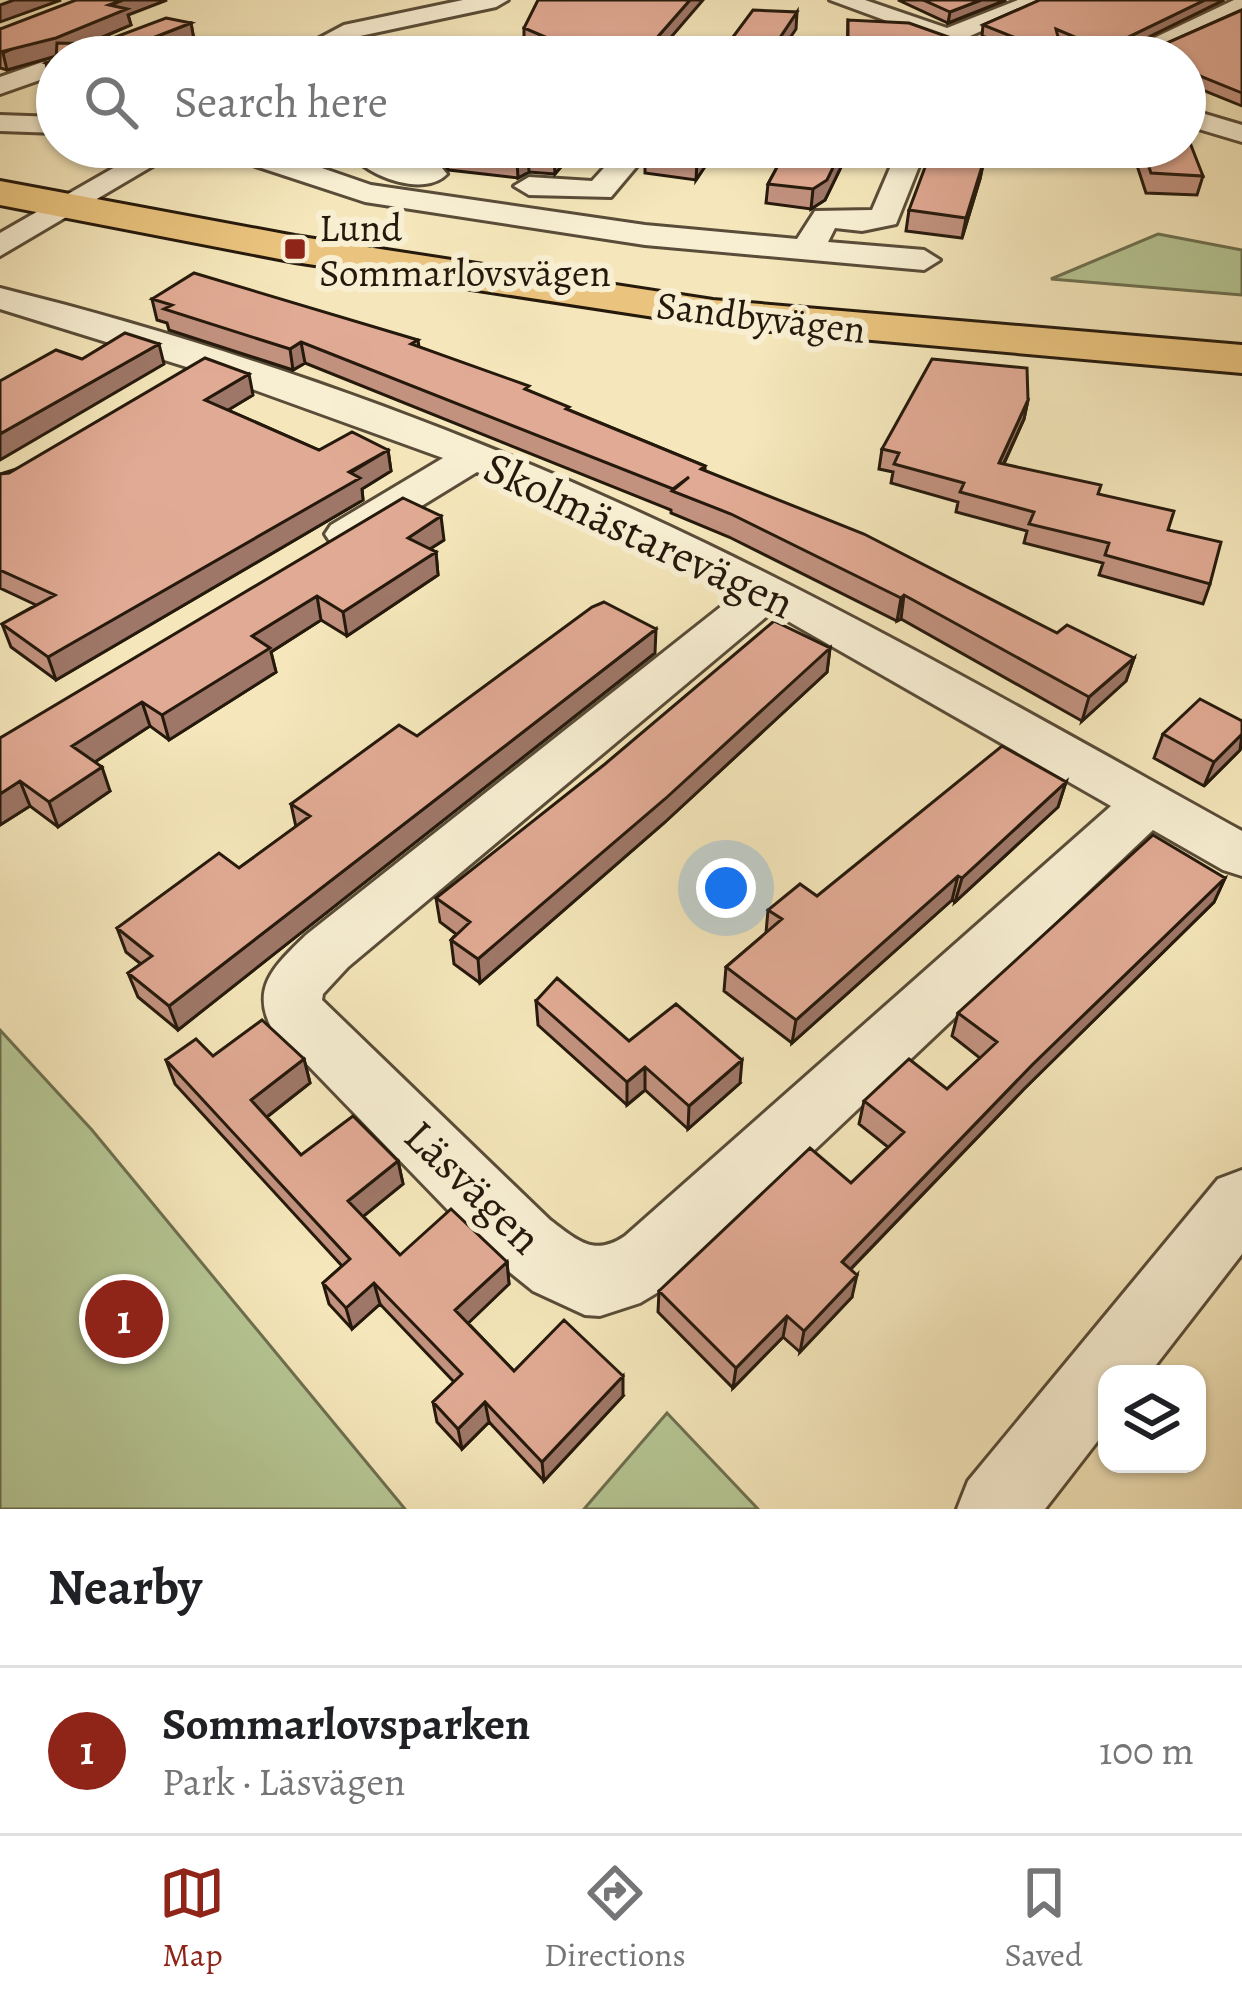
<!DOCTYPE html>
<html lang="en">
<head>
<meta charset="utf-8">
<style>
	:root { --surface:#fff; --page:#f2f2f2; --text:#202124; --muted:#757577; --line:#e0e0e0; --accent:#8f2418 }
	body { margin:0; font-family:Alegreya,serif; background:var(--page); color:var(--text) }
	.controls { position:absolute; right:36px; bottom:36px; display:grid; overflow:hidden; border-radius:24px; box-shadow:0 3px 9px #0004 }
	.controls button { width:108px; height:108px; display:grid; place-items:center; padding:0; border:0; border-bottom:3px solid var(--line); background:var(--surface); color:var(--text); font:60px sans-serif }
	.you { position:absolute; left:726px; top:888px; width:42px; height:42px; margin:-30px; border:9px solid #fff; border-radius:50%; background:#1a73e8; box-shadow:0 0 0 18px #1a73e833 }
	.badge { display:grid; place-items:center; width:78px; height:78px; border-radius:50%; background:var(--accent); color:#fff; font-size:39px; font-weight:700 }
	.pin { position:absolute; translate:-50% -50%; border:6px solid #fff; box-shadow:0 3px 12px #0006 }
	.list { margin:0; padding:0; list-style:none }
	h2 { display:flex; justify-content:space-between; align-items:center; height:156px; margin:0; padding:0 48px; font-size:51px }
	h2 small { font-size:39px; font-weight:400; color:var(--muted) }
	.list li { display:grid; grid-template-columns:78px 1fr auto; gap:36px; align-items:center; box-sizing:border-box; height:168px; padding:0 48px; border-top:3px solid var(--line) }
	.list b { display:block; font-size:45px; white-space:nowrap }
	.list p { margin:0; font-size:39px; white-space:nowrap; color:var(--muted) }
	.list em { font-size:39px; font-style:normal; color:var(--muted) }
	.icon { flex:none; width:66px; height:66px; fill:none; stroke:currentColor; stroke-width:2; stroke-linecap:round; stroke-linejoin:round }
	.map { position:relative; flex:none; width:1242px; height:1509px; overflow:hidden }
	.search { position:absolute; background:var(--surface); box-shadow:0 3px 9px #0004; left:36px; right:36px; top:36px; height:132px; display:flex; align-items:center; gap:30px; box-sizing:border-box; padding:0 42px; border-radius:66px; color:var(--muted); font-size:45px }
	.sheet { height:324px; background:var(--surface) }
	nav { display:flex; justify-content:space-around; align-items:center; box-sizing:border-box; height:168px; border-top:3px solid var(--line); background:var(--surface); font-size:33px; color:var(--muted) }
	nav a { display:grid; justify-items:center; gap:6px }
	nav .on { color:var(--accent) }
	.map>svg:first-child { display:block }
	.green { fill:#b6c795; stroke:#6e7050; stroke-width:3 }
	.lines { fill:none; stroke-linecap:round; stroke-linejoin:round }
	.minor-casing { stroke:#594c38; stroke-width:6 }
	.major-casing { stroke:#25190c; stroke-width:6 }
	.minor { fill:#f8efd3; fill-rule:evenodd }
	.major { fill:#eac47e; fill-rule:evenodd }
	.wall { fill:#c2927f; stroke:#25190c; stroke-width:3 }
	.shaded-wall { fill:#9e7768; stroke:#25190c; stroke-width:3 }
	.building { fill:#e1aa94; stroke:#25190c; stroke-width:3 }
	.poi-dot { fill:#8f2418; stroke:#f8efd3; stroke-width:4.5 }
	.labels { text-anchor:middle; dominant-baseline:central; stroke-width:12; stroke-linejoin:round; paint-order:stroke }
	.far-poi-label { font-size:39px; fill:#25190c; stroke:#f8efd3; text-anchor:start }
	.far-street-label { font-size:39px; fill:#25190c; stroke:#f8efd3 }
	.street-label { font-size:45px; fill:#25190c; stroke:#f8efd3 }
</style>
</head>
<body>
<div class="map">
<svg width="1242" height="1509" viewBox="0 0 1242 1509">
	<rect width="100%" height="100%" fill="#f5e7bb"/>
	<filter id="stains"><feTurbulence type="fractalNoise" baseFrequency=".00167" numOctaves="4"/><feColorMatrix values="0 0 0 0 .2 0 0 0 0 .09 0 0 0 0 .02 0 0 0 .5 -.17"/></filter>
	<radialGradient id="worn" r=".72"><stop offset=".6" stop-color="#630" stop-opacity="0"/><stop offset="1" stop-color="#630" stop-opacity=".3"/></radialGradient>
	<path class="green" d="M 1158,234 L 1242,250 L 1242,295 L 1051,279 Z
		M 0,1030 L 92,1130 L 405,1509 L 0,1509 Z
		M 667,1413 L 758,1509 L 584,1509 Z"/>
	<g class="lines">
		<defs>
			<path id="minor" d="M 463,0 L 508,0 L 496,7 L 360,36 L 317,57 L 284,57 L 344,25 Z
				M 830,0 L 865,0 L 947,28 L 1018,0 L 1051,0 L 970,36 L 1022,57 L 985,57 Z
				M 1234,0 L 1242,0 L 1242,14 L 1148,57 L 1114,57 Z
				M 57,57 L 57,74 L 0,94 L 0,77 Z
				M 1185,108 L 1242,125 L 1242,142 L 1185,125 Z
				M 0,115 L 57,117 L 57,133 L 0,131 Z
				M 150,147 L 185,147 L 0,256 L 0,233 Z
				M 212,147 L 261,147 L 371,185 L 645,225 L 797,239 L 815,211 L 872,210 L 899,147 L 923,147 L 925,151 L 896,224 L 862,231 L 835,228 L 828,242 L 924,250 L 940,260 L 924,270 L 645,245 L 365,202 L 216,153 Z
				M 351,147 L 379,147 L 386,159 L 442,168 L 447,174 C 424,198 367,176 350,153 Z
				M 623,147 L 653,147 L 611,197 L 529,195 L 514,186 L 529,177 L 592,181 Z
				M 0,288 C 242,348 483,436 707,544 C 889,632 1065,733 1242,831 L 1242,876 L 1223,870 L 1153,830 L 675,1282 L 640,1303 L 600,1316 L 585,1315 L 533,1291 L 502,1266 L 271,1027 C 250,985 278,963 306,935 L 737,594 L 594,523 L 477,472 L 361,543 L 346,547 L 331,543 L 325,534 L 331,525 L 443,458 L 219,377 L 0,309 ZM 772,612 L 1111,806 L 625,1236 C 594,1257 578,1241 550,1220 L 322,1000 L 323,994 L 348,967 Z
				M 1242,1170 L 1242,1254 L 1149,1374 L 1107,1374 L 1107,1429 L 1045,1509 L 957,1509 L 968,1481 L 1218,1179 Z"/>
			<path id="major" d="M 0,181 L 295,236 L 713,300 L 1242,345 L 1242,373 L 713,326 L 295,262 L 0,205 Z"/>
		</defs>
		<use href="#minor" class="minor-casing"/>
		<use href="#major" class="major-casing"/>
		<use href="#minor" class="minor"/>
		<use href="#major" class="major"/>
	</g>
	<path class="wall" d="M 898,0 L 1006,0 L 948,23 Z
		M 1040,0 L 1224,0 L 1121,50 L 1151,50 L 1242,10 L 1242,106 L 1185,83 L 1185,57 L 1093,57 L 1059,42 L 1063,57 L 847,57 L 848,20 L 985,50 L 1017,50 L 982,36 L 983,25 Z
		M 128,15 L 131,25 L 87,44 L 97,44 L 191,23 L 194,40 L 56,59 L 56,56 L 7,70 L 0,68 L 0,29 Z
		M 524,28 L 654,57 L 553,57 L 524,45 Z
		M 46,63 L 57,66 L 57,83 L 50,81 Z
		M 388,147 L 578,147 L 555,174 L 529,172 L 518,178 L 449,170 L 443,164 L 407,158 L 406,150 Z
		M 718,147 L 696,180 L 645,173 L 645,155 Z
		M 788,147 L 844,147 L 843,163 L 825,200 L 811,209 L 766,203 L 768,184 Z
		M 1131,147 L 1185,147 L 1203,176 L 1197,195 L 1146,193 Z
		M 984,160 L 980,179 L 962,238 L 906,231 L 909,210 Z
		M 152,299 L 418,340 L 419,347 L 529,391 L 569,410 L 705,466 L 705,471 L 1057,633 L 1134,658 L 1126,681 L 1082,721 L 901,619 L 897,621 L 729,537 L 671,513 L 671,510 L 305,363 L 293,370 L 169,330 L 167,323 L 157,320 Z
		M 253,395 L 228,410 L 319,450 L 388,450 L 391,471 L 362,489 L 363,500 L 56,680 L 11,647 L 2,624 L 36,605 L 0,588 L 0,474 Z
		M 1028,400 L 1024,419 L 1004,464 L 1098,494 L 1168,530 L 1210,584 L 1203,604 L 1099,575 L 1103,563 L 1024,543 L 1027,531 L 956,512 L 958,502 L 891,483 L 893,472 L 879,469 L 882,449 Z
		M 444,540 L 430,549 L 436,552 L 438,575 L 371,620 L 347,636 L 321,620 L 271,652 L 276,672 L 169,740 L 150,726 L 95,762 L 110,791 L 58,827 L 30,806 L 0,825 L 0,738 Z
		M 830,648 L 827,672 L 664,823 L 480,983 L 454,964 L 451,940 L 456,934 L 440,922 L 436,898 Z
		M 655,653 L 178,1030 L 138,997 L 128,973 L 141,964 L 126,952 L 117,928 L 239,868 L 296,827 L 291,804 L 417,736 Z
		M 1242,721 L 1242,745 L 1240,750 L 1204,786 L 1154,758 L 1163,734 Z
		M 1066,782 L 1058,807 L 955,902 L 952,900 L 792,1043 L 724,991 L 726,967 L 766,933 L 768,910 L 817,896 Z
		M 1225,878 L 1214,902 L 1024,1089 L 851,1269 L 852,1297 L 800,1352 L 783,1337 L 733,1388 L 658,1312 L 659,1291 L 851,1183 L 888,1147 L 859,1124 L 864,1101 L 947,1089 L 980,1058 L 952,1036 L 958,1013 Z
		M 536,1001 L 629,1041 L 740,1083 L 688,1129 L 645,1090 L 627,1105 L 538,1025 Z
		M 213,1056 L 304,1059 L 310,1083 L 267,1117 L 301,1155 L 398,1161 L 403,1184 L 363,1216 L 400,1255 L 507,1262 L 509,1284 L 468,1323 L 514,1371 L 623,1396 L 544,1481 L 489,1422 L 462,1449 L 437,1422 L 433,1402 L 454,1382 L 380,1304 L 352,1329 L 329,1304 L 323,1283 L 342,1266 L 175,1084 L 166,1060 Z"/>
	<path class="shaded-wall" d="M 14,0 L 61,0 L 0,22 L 0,5 Z
		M 123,0 L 167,0 L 128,15 L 131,25 L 60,55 L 7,70 L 3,53 Z
		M 690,0 L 703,0 L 654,57 L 640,57 Z
		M 981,0 L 1006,0 L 948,23 L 950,12 Z
		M 1205,0 L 1224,0 L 1114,54 L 1112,45 Z
		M 797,12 L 796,29 L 777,57 L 767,57 Z
		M 191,23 L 194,40 L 153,57 L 104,57 Z
		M 562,147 L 578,147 L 555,174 L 554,156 Z
		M 706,147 L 718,147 L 696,180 L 697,161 Z
		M 843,147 L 843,163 L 825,200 L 811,209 L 813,189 Z
		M 528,154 L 529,172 L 518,178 L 517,160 Z
		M 984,160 L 980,179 L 962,238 L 966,218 Z
		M 301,342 L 305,363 L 293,370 L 290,349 Z
		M 159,344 L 164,364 L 0,460 L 0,434 Z
		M 249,374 L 253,395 L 210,421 L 205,400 Z
		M 1028,400 L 1024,419 L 995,482 L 999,463 Z
		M 388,450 L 391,471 L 362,489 L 363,500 L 56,680 L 48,657 Z
		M 441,516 L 444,540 L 411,561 L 408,538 Z
		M 436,552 L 438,575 L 347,636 L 343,612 Z
		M 904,595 L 901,619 L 897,621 L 901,598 Z
		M 317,596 L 321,620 L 271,652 L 276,672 L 169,740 L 162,715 L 252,636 Z
		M 656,629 L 655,653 L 178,1030 L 169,1006 Z
		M 830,648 L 827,672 L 664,823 L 480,983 L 478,959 Z
		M 1134,658 L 1126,681 L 1082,721 L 1089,697 Z
		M 142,702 L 150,726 L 81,771 L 72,746 Z
		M 1242,734 L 1240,750 L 1204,786 L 1214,762 Z
		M 102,767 L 110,791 L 58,827 L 49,802 Z
		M 20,781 L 30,806 L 0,825 L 0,794 Z
		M 1066,782 L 1058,807 L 955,902 L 962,878 Z
		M 958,876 L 952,900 L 792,1043 L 796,1020 Z
		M 1225,878 L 1214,902 L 1024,1089 L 837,1283 L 842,1262 L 1032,1065 Z
		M 304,1059 L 310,1083 L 259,1123 L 251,1100 Z
		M 742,1060 L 740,1083 L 688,1129 L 689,1106 Z
		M 645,1067 L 645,1090 L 627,1105 L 627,1082 Z
		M 398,1161 L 403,1184 L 354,1224 L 348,1201 Z
		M 507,1262 L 509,1284 L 459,1332 L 455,1310 Z
		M 857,1275 L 852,1297 L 800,1352 L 804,1331 Z
		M 374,1283 L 380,1304 L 352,1329 L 346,1308 Z
		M 787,1316 L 783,1337 L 733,1388 L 736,1368 Z
		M 623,1376 L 623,1396 L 544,1481 L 542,1462 Z
		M 485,1402 L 489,1422 L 462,1449 L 458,1429 Z"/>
	<path class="building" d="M 76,0 L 123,0 L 109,5 L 127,9 L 56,38 L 0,52 L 0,29 Z
		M 538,0 L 690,0 L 640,57 L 592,57 L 524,28 Z
		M 923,0 L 981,0 L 950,12 Z
		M 1040,0 L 1205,0 L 1112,45 L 1117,50 L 1151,50 L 1242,10 L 1242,93 L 1185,70 L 1185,57 L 1122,57 L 1056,29 L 1063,57 L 848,57 L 848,20 L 909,23 L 985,50 L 1024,50 L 1028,47 L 1026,42 L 983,25 Z
		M 753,10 L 797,12 L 767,57 L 718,57 Z
		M 166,18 L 191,23 L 104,57 L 57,57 L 57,66 L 46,63 L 56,59 L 57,43 L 97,44 Z
		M 354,46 L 452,57 L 340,57 Z
		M 1185,130 L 1203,176 L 1151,173 L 1142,147 L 1185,147 Z
		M 443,147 L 562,147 L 554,156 L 528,154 L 517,160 L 448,151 Z
		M 651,147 L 706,147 L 697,161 L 645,155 Z
		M 788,147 L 843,147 L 827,180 L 813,189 L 768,184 Z
		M 930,154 L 984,160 L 966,218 L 909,210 Z
		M 194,273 L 418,340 L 411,344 L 529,386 L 525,389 L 569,407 L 566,409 L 705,466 L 701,469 L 864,534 L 1057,633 L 1067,625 L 1134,658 L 1089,697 L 904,595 L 901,598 L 731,514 L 672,491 L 689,477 L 673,489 L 301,342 L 290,349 L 164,309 L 172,305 L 152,299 Z
		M 125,333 L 159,344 L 0,434 L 0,381 L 56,350 L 82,359 Z
		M 205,358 L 249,374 L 205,400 L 319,450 L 352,432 L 388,450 L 349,472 L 360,478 L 48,657 L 2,624 L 55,595 L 0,570 L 0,474 L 9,473 Z
		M 932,359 L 1027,368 L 1028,400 L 999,463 L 1101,485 L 1098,494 L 1174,511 L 1168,530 L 1221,542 L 1210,584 L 1105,555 L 1109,543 L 1029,524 L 1034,512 L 960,492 L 964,483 L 894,464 L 899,453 L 882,449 Z
		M 403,498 L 441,516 L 408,538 L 436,552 L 343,612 L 317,596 L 252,636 L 270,648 L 162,715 L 142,702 L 72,746 L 102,767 L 49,802 L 20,781 L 0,794 L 0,738 Z
		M 604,602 L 656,629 L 169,1006 L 128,973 L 152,956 L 117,928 L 219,853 L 239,868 L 310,816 L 291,804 L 399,725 L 417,736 L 592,607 Z
		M 774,621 L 830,648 L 665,799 L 478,959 L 451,940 L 470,922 L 436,898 L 605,764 Z
		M 1200,699 L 1242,721 L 1242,734 L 1214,762 L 1163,734 Z
		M 1002,746 L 1066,782 L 962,878 L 958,876 L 796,1020 L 726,967 L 782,919 L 768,910 L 800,884 L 817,896 Z
		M 1153,835 L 1225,878 L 1032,1065 L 842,1262 L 857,1275 L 804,1331 L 787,1316 L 736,1368 L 659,1291 L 810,1148 L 851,1183 L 904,1132 L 864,1101 L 909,1059 L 947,1089 L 997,1042 L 958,1013 Z
		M 557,978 L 629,1041 L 676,1004 L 742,1060 L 689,1106 L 645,1067 L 627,1082 L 536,1001 Z
		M 262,1020 L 304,1059 L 251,1100 L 301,1155 L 353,1116 L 398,1161 L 348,1201 L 400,1255 L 451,1209 L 507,1262 L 455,1310 L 514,1371 L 564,1320 L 623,1376 L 542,1462 L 485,1402 L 458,1429 L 433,1402 L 462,1374 L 374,1283 L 346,1308 L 323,1283 L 350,1259 L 166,1060 L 196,1039 L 213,1056 Z"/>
	<rect class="poi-dot" x="283" y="237" width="24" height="24" rx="6"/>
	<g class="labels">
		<g class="far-poi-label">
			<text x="319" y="227">Lund<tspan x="319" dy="45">Sommarlovsvägen</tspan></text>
		</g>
		<g class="far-street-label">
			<text transform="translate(761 317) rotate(7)">Sandbyvägen</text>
		</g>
		<g class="street-label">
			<text transform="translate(639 535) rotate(25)">Skolmästarevägen</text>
			<text transform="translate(473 1187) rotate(44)">Läsvägen</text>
		</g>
	</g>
	<rect width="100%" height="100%" filter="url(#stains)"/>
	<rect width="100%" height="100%" fill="url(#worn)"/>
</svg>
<div class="controls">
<button><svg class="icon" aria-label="layers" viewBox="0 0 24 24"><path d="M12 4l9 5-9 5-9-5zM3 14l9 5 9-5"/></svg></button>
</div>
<div class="you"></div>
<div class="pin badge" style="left:124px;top:1319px">1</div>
<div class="search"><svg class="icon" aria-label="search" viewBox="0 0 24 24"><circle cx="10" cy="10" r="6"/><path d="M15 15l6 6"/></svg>Search here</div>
</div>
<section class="sheet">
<h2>Nearby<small></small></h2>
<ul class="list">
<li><span class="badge">1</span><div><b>Sommarlovsparken</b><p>Park · Läsvägen</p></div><em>100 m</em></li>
</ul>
</section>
<nav>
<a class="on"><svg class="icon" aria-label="map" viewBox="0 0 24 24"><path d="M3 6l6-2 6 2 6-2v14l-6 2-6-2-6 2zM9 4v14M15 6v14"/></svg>Map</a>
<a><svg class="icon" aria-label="directions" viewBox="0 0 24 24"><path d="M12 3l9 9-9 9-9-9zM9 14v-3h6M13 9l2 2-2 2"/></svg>Directions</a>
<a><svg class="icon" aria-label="saved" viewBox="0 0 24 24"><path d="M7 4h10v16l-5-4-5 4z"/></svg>Saved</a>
</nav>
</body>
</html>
